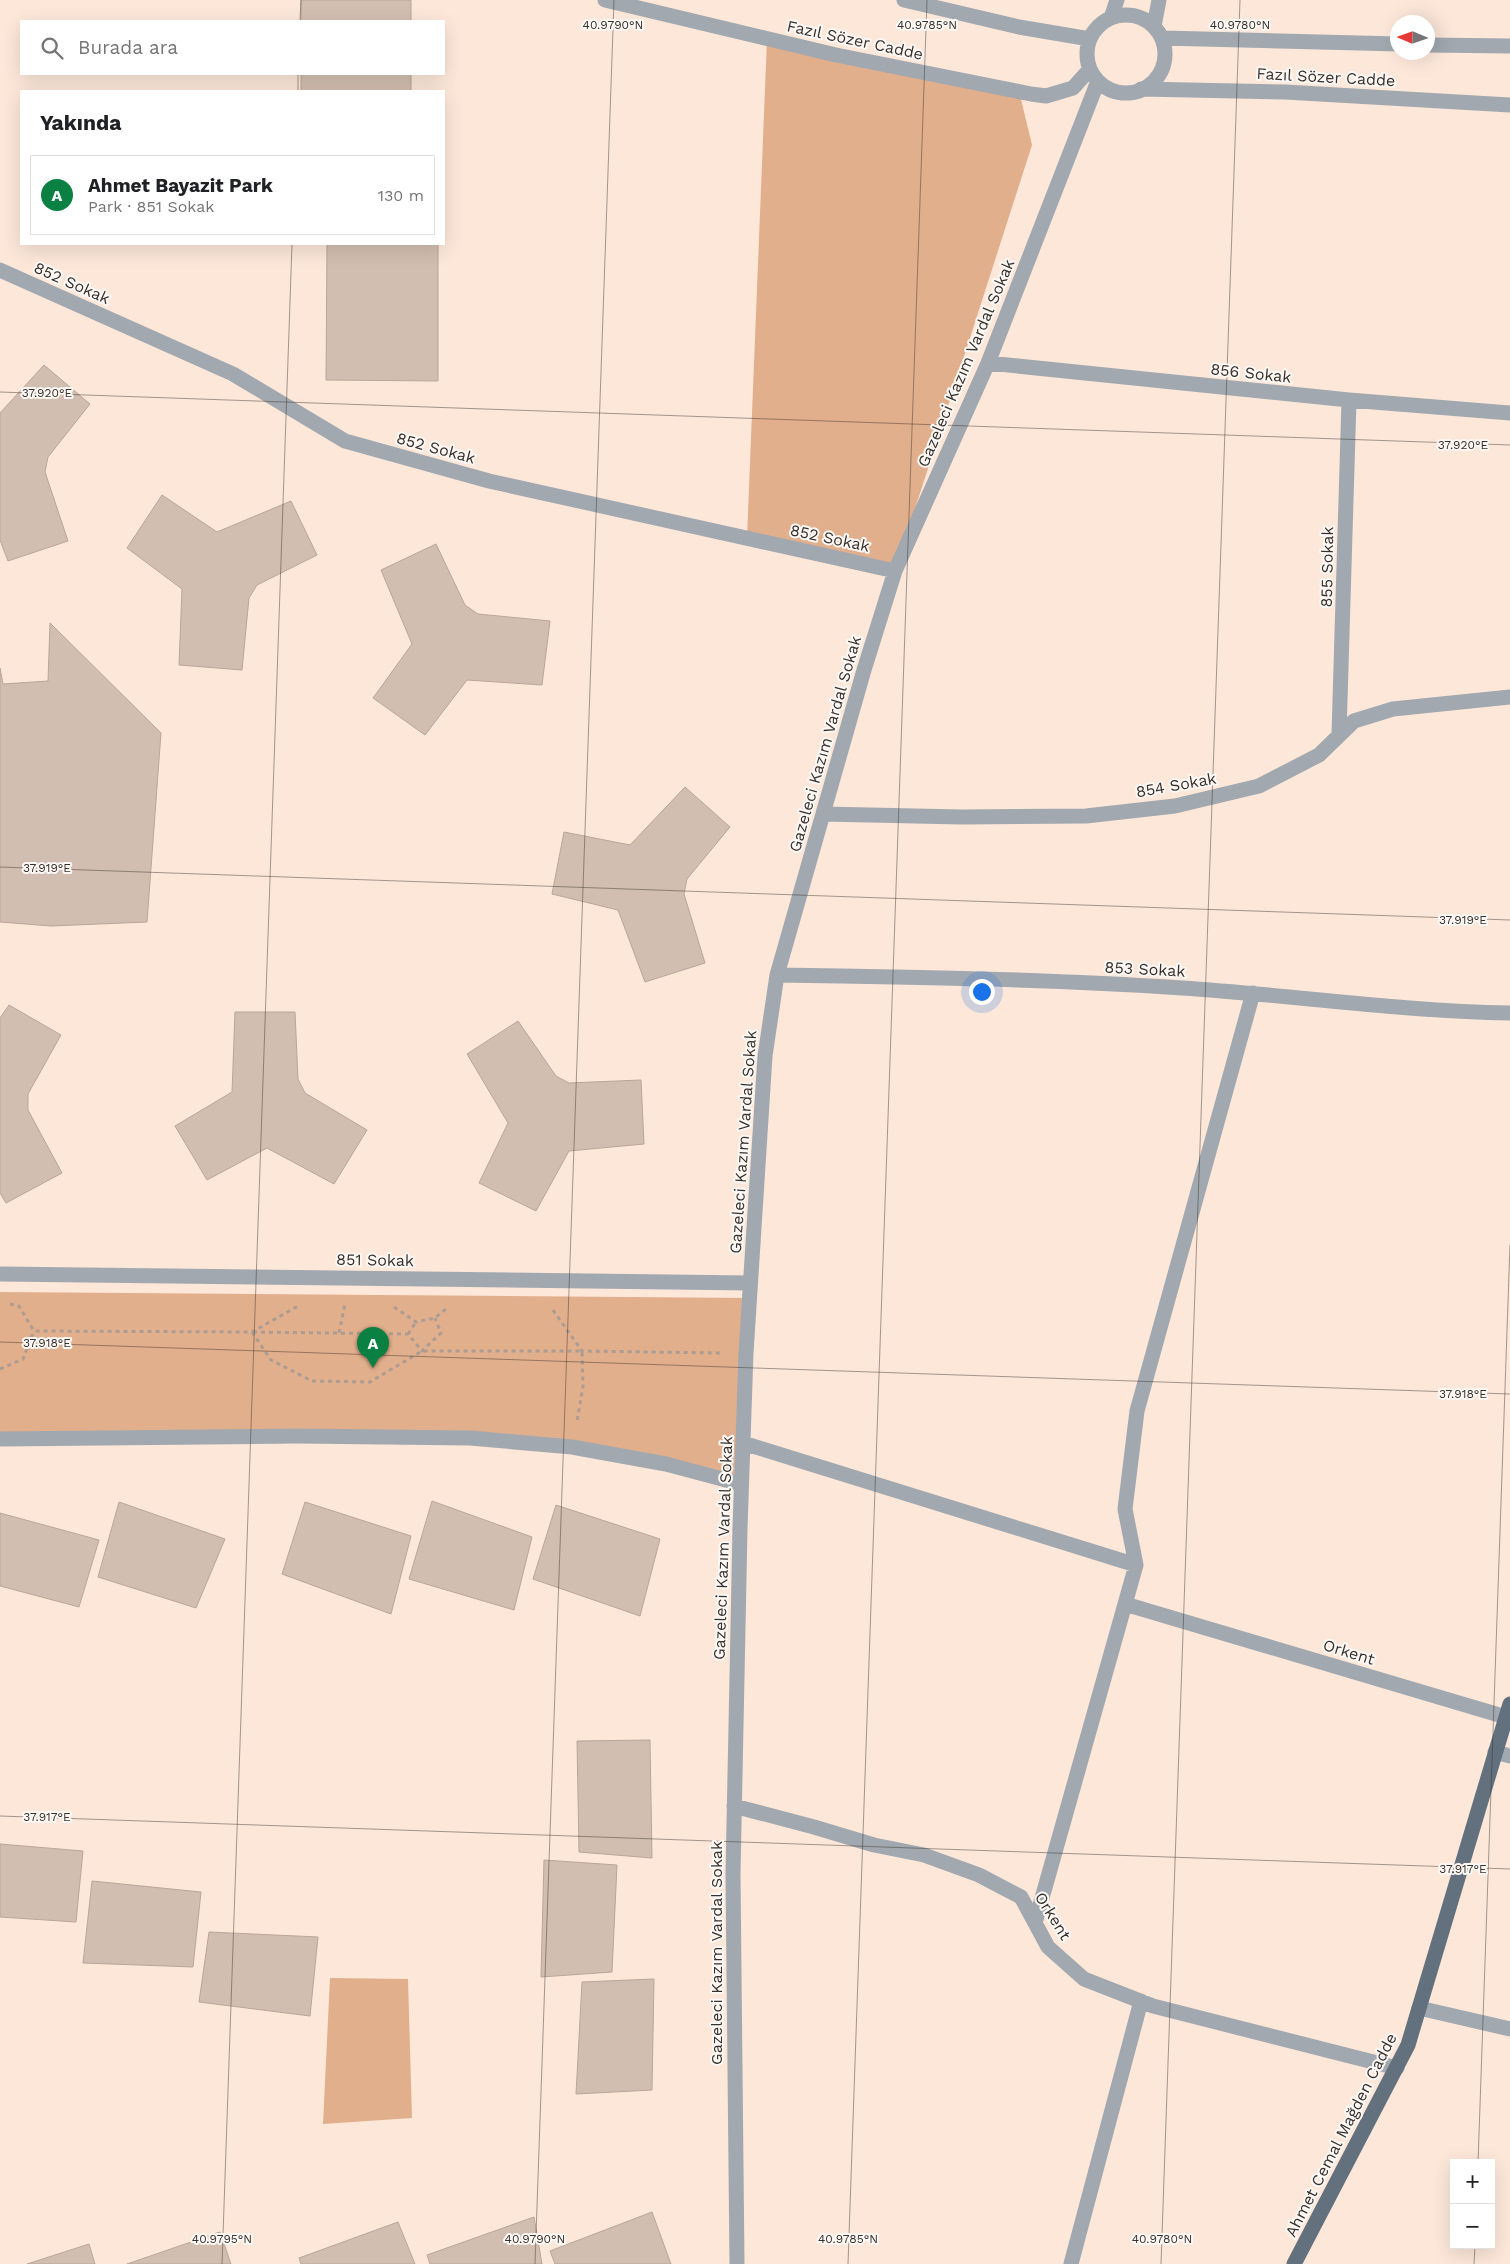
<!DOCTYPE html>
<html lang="tr">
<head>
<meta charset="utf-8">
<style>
	:root { --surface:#fff; --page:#f2f2f2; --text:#202124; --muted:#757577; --line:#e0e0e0; --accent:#0b8043 }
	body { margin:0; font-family:"Work Sans",sans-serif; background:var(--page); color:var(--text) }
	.controls { position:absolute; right:15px; bottom:15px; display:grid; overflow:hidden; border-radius:0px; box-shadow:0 5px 20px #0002 }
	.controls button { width:45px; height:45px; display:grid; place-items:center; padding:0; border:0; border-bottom:1px solid var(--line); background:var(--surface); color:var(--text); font:25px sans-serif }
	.compass { position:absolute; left:1390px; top:15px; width:45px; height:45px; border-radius:50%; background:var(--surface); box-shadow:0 5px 20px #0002; rotate:272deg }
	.you { position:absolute; left:981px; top:991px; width:18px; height:18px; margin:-12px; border:4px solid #fff; border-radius:50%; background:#1a73e8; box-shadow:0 0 0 8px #1a73e833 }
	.badge { display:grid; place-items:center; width:32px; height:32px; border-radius:50%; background:var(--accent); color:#fff; font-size:16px; font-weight:700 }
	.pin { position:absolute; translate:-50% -41px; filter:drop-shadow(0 1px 2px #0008) }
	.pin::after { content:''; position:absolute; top:26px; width:18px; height:15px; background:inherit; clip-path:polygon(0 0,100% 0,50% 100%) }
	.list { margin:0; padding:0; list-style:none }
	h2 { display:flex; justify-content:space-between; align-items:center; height:65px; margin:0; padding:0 20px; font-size:21px }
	h2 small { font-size:16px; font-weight:400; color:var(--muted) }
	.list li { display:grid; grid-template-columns:32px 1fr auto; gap:15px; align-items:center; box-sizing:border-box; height:80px; margin:0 10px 10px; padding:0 10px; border:1px solid var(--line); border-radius:0px }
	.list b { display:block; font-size:19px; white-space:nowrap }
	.list p { margin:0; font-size:16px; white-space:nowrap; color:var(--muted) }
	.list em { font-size:16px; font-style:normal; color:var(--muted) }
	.icon { flex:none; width:28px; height:28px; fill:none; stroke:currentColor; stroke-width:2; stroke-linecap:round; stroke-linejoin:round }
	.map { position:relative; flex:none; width:1510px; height:2264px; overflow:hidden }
	.search { position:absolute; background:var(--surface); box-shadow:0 5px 20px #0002; left:20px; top:20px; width:425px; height:55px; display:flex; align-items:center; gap:12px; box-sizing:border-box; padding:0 18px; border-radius:0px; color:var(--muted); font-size:19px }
	.panel { position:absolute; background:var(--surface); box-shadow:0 5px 20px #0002; left:20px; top:90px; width:425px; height:155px; border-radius:0px }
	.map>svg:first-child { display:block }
	.green { fill:#e2af8c }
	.building { fill:#d2beb0; stroke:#baa698 }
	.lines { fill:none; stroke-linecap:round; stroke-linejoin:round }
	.path { stroke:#ac9c92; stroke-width:3; stroke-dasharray:4 4; stroke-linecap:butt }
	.minor { stroke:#a1a8af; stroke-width:15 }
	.major { stroke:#63707d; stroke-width:15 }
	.ticks { fill:none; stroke:#38302b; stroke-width:1; stroke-opacity:0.45 }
	.labels { text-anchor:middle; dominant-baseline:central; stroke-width:4; stroke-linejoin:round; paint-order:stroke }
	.street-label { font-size:16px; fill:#38302b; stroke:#fcf8f5 }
	.ticks-label { font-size:12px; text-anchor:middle; fill:#38302b; stroke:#fcf8f5; stroke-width:4; stroke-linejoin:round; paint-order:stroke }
</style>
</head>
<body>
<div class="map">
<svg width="1510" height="2264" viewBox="0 0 1510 2264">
	<rect width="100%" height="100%" fill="#fce7d9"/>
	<path class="green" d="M 767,39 L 1019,91 L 1032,145 L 895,571 L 747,538 Z
		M 0,1292 L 748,1298 L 741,1484 L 666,1464 L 470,1438 L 0,1441 Z
		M 330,1978 L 408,1979 L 412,2118 L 323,2124 Z"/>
	<path class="building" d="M 301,0 L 411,0 L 411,21 L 301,21 Z
		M 301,74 L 411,74 L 411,91 L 301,91 Z
		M 327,244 L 438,244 L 438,381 L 326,380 Z
		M 44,365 L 90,404 L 48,457 L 45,472 L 68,541 L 8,561 L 0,540 L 0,413 Z
		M 162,495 L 217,532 L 291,501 L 317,555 L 257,585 L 249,598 L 242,670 L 179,665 L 182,589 L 127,548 Z
		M 436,544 L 465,605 L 478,614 L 550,621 L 542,685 L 467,680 L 425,735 L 373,698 L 412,644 L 381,570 Z
		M 50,623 L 161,733 L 147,922 L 51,926 L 0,922 L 0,668 L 3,684 L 48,681 Z
		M 685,787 L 730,827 L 687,879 L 684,894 L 705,963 L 645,982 L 618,910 L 552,894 L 564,832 L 630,845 Z
		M 9,1005 L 61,1035 L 28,1094 L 28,1110 L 62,1173 L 6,1203 L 0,1193 L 0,1018 Z
		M 235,1012 L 295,1012 L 298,1079 L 305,1093 L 367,1130 L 334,1184 L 267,1148 L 207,1180 L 175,1126 L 232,1092 Z
		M 518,1021 L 556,1076 L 569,1083 L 641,1080 L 644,1144 L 569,1151 L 536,1211 L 479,1183 L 508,1123 L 467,1054 Z
		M 432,1501 L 532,1537 L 514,1610 L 409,1579 Z
		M 119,1502 L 225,1539 L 196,1608 L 98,1577 Z
		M 305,1502 L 411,1536 L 391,1614 L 282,1574 Z
		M 556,1505 L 660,1539 L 640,1616 L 533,1579 Z
		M 0,1513 L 99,1540 L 79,1607 L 0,1586 Z
		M 650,1740 L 652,1858 L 579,1852 L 577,1741 Z
		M 0,1844 L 83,1851 L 76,1922 L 0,1917 Z
		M 544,1860 L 617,1865 L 612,1972 L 541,1977 Z
		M 92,1881 L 201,1892 L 193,1967 L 83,1963 Z
		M 209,1932 L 318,1937 L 310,2016 L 199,2002 Z
		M 654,1979 L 652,2090 L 576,2094 L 582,1982 Z
		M 652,2212 L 671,2264 L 555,2264 L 550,2251 Z
		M 534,2217 L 542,2264 L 430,2264 L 427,2255 Z
		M 398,2222 L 415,2264 L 301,2264 L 299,2258 Z
		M 220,2232 L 231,2264 L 127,2264 Z
		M 89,2244 L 95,2264 L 27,2264 Z"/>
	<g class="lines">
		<path class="path" d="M 10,1304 L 19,1306 L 34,1331 L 252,1332 L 298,1306
			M 394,1307 L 416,1322 L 435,1318 L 447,1308
			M 553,1310 L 582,1351 L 720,1353
			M 252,1332 L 271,1360 L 312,1381 L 370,1382 L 422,1351 L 582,1351 L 583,1387 L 577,1421
			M 253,1332 L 408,1334 L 422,1351 L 441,1333 L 435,1318
			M 339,1333 L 345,1304
			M 408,1334 L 416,1322
			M 0,1369 L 23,1359 L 34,1331"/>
		<path class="minor" d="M 605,0 L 836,55 L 1031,94 L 1046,96 L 1073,88 L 1090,69
			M 904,0 L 1019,27 L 1090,39
			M1087 54a39 39 0 1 1 78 0a39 39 0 1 1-78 0Z
			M 1111,18 L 1117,0
			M 1154,26 L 1159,0
			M 1162,38 L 1398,44
			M 1428,45 L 1510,46
			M 1141,89 L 1285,92 L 1510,105
			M 0,270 L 233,374 L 345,441 L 489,481 L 895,571
			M 988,363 L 1349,400 L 1510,413
			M 1339,734 L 1349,400
			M 823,814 L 962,817 L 1086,816 L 1175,806 L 1259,786 L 1319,755 L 1354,721 L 1393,709 L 1510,697
			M 777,975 C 912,977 1047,979 1182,988 C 1291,995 1400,1011 1510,1013
			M 0,1274 L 750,1283
			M 0,1439 L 298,1436 L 470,1438 L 572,1447 L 666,1464 L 741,1484
			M 743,1443 L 1136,1565
			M 1125,1604 L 1506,1717
			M 1495,1752 L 1510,1756
			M 734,1806 L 814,1827 L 874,1845 L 924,1855 L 979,1875 L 1021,1897 L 1048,1947 L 1084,1979 L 1153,2006 L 1397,2068
			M 1035,1923 L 1136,1565 L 1125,1509 L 1137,1411 L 1253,993
			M 1419,2008 L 1510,2029
			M 737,2264 L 733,1874 L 740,1528 L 746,1353 L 765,1056 L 777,975 L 864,670 L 895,571 L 988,363 L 1098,81
			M 1071,2264 L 1141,2001"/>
		<path class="major" d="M 1294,2264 L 1408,2045 L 1510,1704"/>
	</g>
	<path class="ticks" d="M 300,21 L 301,0M 298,91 L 298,74M 0,392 L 1510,445M 0,867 L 1510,920M 0,1342 L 1510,1394M 0,1816 L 1510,1869M 1478,2163 L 1510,1245M 222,2264 L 292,244M 535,2264 L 614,0M 848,2264 L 927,0M 1161,2264 L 1240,0M 1474,2264 L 1475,2245"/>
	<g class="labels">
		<g class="street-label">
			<text transform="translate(855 40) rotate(12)">Fazıl Sözer Cadde</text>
			<text transform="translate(1326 77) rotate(3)">Fazıl Sözer Cadde</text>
			<text transform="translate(72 283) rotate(24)">852 Sokak</text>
			<text transform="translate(966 363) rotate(-67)">Gazeleci Kazım Vardal Sokak</text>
			<text transform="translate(1251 373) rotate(6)">856 Sokak</text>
			<text transform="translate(436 448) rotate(15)">852 Sokak</text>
			<text transform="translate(830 538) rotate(12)">852 Sokak</text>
			<text transform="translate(1327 567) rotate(-89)">855 Sokak</text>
			<text transform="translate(825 744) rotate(-74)">Gazeleci Kazım Vardal Sokak</text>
			<text transform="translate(1176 785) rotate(-10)">854 Sokak</text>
			<text transform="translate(1145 969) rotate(3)">853 Sokak</text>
			<text transform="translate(743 1142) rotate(-86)">Gazeleci Kazım Vardal Sokak</text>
			<text transform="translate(375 1260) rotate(1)">851 Sokak</text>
			<text transform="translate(723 1548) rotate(-88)">Gazeleci Kazım Vardal Sokak</text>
			<text transform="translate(1349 1652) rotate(17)">Orkent</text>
			<text transform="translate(1053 1916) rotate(58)">Orkent</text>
			<text transform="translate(716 1953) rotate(-90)">Gazeleci Kazım Vardal Sokak</text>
			<text transform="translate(1341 2135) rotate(-63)">Ahmet Cemal Mağden Cadde</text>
		</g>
	</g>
	<g class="ticks-label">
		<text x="613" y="29">40.9790°N</text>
		<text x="927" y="29">40.9785°N</text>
		<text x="1240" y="29">40.9780°N</text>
		<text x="47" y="397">37.920°E</text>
		<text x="1463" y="449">37.920°E</text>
		<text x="47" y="872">37.919°E</text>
		<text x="1463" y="924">37.919°E</text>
		<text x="47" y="1347">37.918°E</text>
		<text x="1463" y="1398">37.918°E</text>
		<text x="47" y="1821">37.917°E</text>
		<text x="1463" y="1873">37.917°E</text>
		<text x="222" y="2243">40.9795°N</text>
		<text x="535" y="2243">40.9790°N</text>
		<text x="848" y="2243">40.9785°N</text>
		<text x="1162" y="2243">40.9780°N</text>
	</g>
</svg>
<div class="controls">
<button>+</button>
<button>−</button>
</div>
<svg class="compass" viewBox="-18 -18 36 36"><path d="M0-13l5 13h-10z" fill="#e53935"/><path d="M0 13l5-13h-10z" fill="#757577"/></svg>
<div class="you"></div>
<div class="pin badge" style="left:373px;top:1368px">A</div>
<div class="search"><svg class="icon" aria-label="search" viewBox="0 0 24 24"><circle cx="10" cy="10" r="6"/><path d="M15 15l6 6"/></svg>Burada ara</div>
<section class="panel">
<h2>Yakında<small></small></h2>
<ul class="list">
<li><span class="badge">A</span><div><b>Ahmet Bayazit Park</b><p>Park · 851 Sokak</p></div><em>130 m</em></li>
</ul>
</section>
</div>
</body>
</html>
